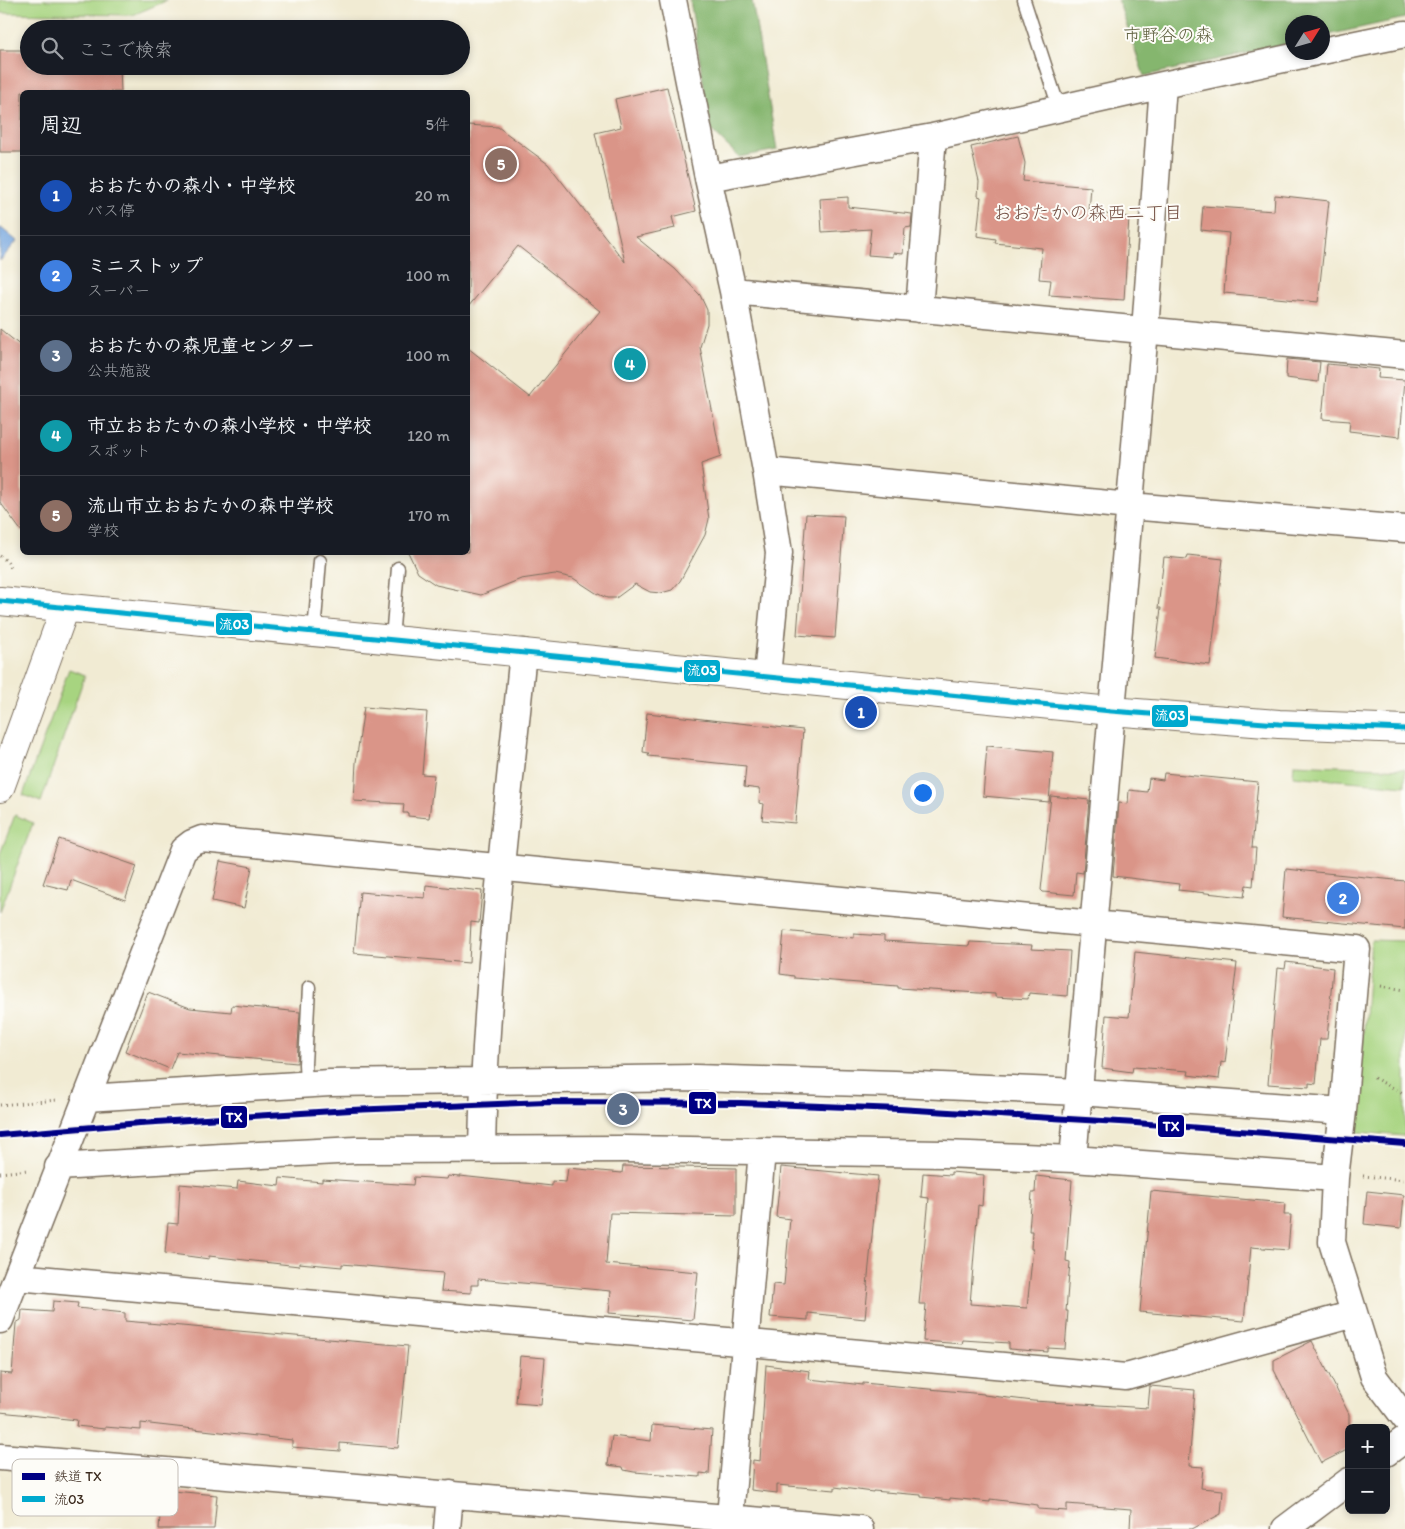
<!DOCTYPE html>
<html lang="ja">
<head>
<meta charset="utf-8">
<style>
	:root { --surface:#171b24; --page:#20242c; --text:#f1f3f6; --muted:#9ea1a6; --line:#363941; --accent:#d1495b }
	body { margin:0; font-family:Itim,"Klee One",sans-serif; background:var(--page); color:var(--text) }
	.controls { position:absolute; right:15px; bottom:15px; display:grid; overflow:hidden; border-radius:8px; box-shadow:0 2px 8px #0003 }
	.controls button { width:45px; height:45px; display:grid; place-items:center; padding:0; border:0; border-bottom:1px solid var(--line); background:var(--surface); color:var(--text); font:25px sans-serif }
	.compass { position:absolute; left:1285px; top:15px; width:45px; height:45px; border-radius:50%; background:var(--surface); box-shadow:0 2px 8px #0003; rotate:53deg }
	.you { position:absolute; left:922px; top:792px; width:18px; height:18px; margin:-12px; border:4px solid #fff; border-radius:50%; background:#1a73e8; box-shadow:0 0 0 8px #1a73e833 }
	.badge { display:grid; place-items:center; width:32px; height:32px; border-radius:50%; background:var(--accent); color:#fff; font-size:16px; font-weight:700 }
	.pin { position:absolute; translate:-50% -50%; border:2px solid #fff; box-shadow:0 1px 5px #0006 }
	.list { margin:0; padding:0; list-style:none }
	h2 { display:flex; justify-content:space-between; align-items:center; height:65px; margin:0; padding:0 20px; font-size:21px }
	h2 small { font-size:16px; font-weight:400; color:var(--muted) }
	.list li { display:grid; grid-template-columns:32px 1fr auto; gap:15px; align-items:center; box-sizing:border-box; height:80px; padding:0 20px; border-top:1px solid var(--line) }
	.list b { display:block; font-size:19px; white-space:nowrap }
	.list p { margin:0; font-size:16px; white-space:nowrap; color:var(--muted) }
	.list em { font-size:16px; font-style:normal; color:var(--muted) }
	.icon { flex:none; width:28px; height:28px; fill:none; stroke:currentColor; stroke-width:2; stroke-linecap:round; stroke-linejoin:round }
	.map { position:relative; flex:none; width:1405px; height:1529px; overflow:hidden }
	.search { position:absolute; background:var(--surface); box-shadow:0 2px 8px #0003; left:20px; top:20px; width:450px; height:55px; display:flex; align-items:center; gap:12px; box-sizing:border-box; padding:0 18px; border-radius:28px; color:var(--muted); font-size:19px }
	.panel { position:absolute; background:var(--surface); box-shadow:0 2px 8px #0003; left:20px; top:90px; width:450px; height:465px; border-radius:8px }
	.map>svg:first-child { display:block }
	.green { fill:#a7d480; stroke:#717f4f }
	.forest { fill:#85b66e; stroke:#607046 }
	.water { fill:#74a5de; stroke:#58687e }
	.building { fill:#da9588 }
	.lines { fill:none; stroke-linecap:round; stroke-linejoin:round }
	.service-casing { stroke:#7b6e5d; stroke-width:15 }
	.minor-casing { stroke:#7b6e5d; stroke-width:29 }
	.tertiary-casing { stroke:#7b6e5d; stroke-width:30 }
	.path { stroke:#7b6e5d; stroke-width:3; stroke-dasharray:1 4; stroke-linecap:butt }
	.service { stroke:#fff; stroke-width:12 }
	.minor { stroke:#fff; stroke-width:26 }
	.tertiary { stroke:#fff; stroke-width:28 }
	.bus-1-casing { stroke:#fdfcf7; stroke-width:9 }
	.bus-1 { stroke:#00a9ce; stroke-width:5 }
	.rail-1-casing { stroke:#fdfcf7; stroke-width:10 }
	.rail-1 { stroke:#000084; stroke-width:6 }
	.labels { text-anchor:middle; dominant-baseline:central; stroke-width:4; stroke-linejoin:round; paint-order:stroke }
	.park-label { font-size:18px; fill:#5b5d3b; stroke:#fdfcf7 }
	.neighbourhood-label { font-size:19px; fill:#734f43; stroke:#fdfcf7 }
	.key { fill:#fdfcf7; stroke:#c3bdb6; stroke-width:1 }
	.key-label { font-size:14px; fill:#3b2a1e }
	.line-badge { stroke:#fdfcf7; stroke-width:2 }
	.badge-label { font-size:14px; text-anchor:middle; font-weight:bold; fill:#fff }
</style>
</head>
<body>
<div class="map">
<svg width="1405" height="1529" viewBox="0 0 1405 1529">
	<rect width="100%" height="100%" fill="#fdfcf7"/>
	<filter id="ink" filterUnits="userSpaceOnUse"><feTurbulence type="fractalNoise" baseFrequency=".02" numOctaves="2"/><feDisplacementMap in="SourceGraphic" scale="10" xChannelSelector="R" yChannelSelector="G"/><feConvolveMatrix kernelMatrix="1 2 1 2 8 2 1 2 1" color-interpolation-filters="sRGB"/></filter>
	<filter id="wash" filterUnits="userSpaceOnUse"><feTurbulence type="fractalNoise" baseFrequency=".0096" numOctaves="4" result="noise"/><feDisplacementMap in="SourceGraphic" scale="20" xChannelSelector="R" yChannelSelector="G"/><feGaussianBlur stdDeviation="1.12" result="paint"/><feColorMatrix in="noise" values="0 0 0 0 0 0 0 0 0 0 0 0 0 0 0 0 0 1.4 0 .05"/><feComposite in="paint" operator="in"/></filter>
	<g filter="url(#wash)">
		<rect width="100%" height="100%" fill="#f1ebd3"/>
		<path class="green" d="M 0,0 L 168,0 L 133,15 L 0,13 Z
			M 69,669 L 85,675 L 41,802 L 23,795 Z
			M 1294,764 L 1405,769 L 1405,786 L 1293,776 Z
			M 15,815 L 33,823 L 0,912 L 0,854 Z
			M 1371,940 L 1405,941 L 1405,1136 L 1356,1132 Z"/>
		<path class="forest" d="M 690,0 L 752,0 L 777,150 L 739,157 L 711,130 Z
			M 1118,0 L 1405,0 L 1405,18 L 1323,36 L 1322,22 L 1292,22 L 1292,43 L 1144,76 Z"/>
		<path class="water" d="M 0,227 L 17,241 L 0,261 Z"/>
		<g id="blocks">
			<path class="building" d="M 0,50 L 29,50 L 29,66 L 120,66 L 121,92 L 22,92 L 22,152 L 0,152 Z
				M 667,87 L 696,211 L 672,217 L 675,228 L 636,237 L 675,269 L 700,295 L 707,310 L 707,324 L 700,347 L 721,457 L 701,464 L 709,519 L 705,535 L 680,581 L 672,590 L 661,593 L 650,592 L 635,584 L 616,598 L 607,598 L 596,593 L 573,578 L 555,574 L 521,579 L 481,595 L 436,585 L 418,573 L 408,552 L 468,552 L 468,348 L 530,397 L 600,311 L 518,246 L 468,307 L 468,125 L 498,127 L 548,164 L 625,262 L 595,133 L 621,127 L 615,99 Z
				M 1018,136 L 1025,163 L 1023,181 L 1091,187 L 1089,212 L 1129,217 L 1124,300 L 1049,295 L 1051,280 L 1039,279 L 1042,248 L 995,243 L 996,239 L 977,236 L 981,197 L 978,196 L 979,182 L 971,147 Z
				M 1275,195 L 1329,201 L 1318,302 L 1224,293 L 1229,233 L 1201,230 L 1203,206 L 1274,211 Z
				M 848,197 L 848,207 L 912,214 L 911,227 L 905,228 L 903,254 L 893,253 L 893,257 L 868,255 L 871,229 L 822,232 L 820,199 Z
				M 0,329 L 22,347 L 22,532 L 0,502 Z
				M 1287,359 L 1320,362 L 1318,382 L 1286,378 Z
				M 1327,364 L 1379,369 L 1378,378 L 1405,380 L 1400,437 L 1349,431 L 1350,421 L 1322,419 Z
				M 806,514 L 844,516 L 835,638 L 797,635 Z
				M 1188,555 L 1223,559 L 1210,665 L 1155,658 L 1161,608 L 1158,608 L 1164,557 L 1187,559 Z
				M 364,707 L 427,712 L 422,774 L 434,775 L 429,818 L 408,816 L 408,813 L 403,813 L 404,804 L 354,801 L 356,762 Z
				M 647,713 L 803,730 L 795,823 L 762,820 L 764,804 L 759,803 L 760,789 L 744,787 L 746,766 L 648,756 L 649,753 L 643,752 Z
				M 987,746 L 1053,752 L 1049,802 L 983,796 Z
				M 1164,773 L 1258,782 L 1252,848 L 1256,848 L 1253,886 L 1246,885 L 1244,897 L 1178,890 L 1179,884 L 1113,876 L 1119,803 L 1128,804 L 1129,790 L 1147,792 L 1149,778 L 1163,780 Z
				M 1051,796 L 1089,800 L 1083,873 L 1076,872 L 1074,895 L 1043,892 L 1041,890 Z
				M 59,839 L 137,866 L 125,900 L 71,880 L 68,890 L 43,884 Z
				M 220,861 L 252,867 L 244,908 L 212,901 Z
				M 1286,869 L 1405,881 L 1405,929 L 1282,917 Z
				M 426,885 L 482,891 L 479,923 L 471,922 L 469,963 L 354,953 L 360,892 L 425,898 Z
				M 784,931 L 854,938 L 854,934 L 884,936 L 884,941 L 969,946 L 970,942 L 1032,945 L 1031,949 L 1070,951 L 1067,996 L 1029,993 L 1028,999 L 995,997 L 995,994 L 898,988 L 898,986 L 794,978 L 794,976 L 780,974 Z
				M 1135,952 L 1237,963 L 1225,1063 L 1221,1062 L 1219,1079 L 1188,1075 L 1189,1071 L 1133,1067 L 1132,1072 L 1102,1068 L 1106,1015 L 1129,1017 Z
				M 1286,962 L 1333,968 L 1327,1039 L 1320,1039 L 1316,1084 L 1309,1083 L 1309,1087 L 1268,1084 L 1278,968 L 1285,969 Z
				M 148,992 L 190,1008 L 231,1012 L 232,1005 L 300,1012 L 297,1063 L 177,1052 L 170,1069 L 125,1051 Z
				M 623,1166 L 736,1168 L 736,1216 L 610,1213 L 606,1264 L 698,1272 L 693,1320 L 609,1313 L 611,1291 L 478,1279 L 478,1285 L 471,1285 L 471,1293 L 441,1291 L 443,1273 L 342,1264 L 342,1267 L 299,1263 L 299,1266 L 209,1256 L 209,1259 L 165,1253 L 168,1223 L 178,1224 L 180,1184 L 237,1189 L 238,1181 L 279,1186 L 280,1178 L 322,1182 L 322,1179 L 413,1185 L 414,1177 L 447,1179 L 448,1176 L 460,1177 L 460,1176 L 552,1186 L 552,1181 L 566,1182 L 568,1168 L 622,1173 Z
				M 781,1167 L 878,1176 L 867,1286 L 868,1286 L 865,1319 L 808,1313 L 808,1320 L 770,1317 L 773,1284 L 784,1285 L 790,1219 L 776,1217 Z
				M 951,1172 L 984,1175 L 982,1206 L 978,1205 L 970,1304 L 1027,1308 L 1033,1249 L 1031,1249 L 1032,1231 L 1029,1231 L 1032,1193 L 1035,1193 L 1036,1176 L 1072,1180 L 1066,1261 L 1070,1262 L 1066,1311 L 1068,1311 L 1065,1349 L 1048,1348 L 1048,1352 L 1009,1349 L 1009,1343 L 963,1340 L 962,1344 L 923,1341 L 926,1304 L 919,1304 L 929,1198 L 921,1197 L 923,1173 L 951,1175 Z
				M 1151,1191 L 1285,1203 L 1284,1215 L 1291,1215 L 1288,1250 L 1251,1247 L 1244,1321 L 1140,1312 Z
				M 1367,1191 L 1404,1195 L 1401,1228 L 1364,1224 Z
				M 53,1301 L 78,1303 L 77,1308 L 125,1313 L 125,1321 L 408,1346 L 398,1448 L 340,1443 L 340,1451 L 292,1447 L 292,1440 L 141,1423 L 141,1430 L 105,1427 L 105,1429 L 76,1426 L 77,1420 L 0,1412 L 0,1373 L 12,1374 L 16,1323 L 21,1320 L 22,1310 L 52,1312 Z
				M 1312,1341 L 1349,1414 L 1349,1449 L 1321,1463 L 1274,1370 L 1274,1360 Z
				M 520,1356 L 545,1358 L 541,1405 L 516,1403 Z
				M 766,1365 L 810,1371 L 809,1379 L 863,1385 L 863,1383 L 984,1394 L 984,1395 L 1033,1401 L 1148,1408 L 1150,1386 L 1195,1390 L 1189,1466 L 1203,1467 L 1201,1488 L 1223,1490 L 1221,1514 L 1192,1529 L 1130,1529 L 1131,1509 L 1067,1504 L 1067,1511 L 1038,1509 L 1038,1505 L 990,1499 L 990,1502 L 950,1498 L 950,1500 L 921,1497 L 921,1495 L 873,1491 L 873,1492 L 835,1487 L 835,1490 L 777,1485 L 777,1493 L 751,1490 L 753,1460 L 760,1461 Z
				M 652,1425 L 712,1430 L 709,1474 L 700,1473 L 700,1477 L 634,1472 L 624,1470 L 623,1467 L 608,1465 L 612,1436 L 651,1441 Z
				M 162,1490 L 217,1495 L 214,1529 L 159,1529 Z"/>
		</g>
	</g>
	<g filter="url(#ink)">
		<use href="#blocks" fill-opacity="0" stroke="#7b6e5d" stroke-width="1"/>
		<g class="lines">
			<defs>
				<path id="service" d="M 1024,0 L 1059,108
					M 314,632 L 320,561
					M 392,639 L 398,568
					M 306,1084 L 305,1064 L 309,987"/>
				<path id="minor" d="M 673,0 L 708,178 L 933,137 L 1163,85 L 1316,52
					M 1322,51 L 1405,34
					M 708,178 L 733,291 L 766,471 L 779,553 L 767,676
					M 733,291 L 1405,355
					M 919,309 L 933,137
					M 766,471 L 1130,506 L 1405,529
					M 86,1098 L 330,1083 L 695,1078 L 895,1084 L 1079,1092 L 1343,1111
					M 482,1149 C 485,982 507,817 523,652
					M 1073,1159 L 1145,330 L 1163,85
					M 58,1167 L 222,1157 L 356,1150 L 625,1149 L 943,1154 L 1073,1159 L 1335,1178
					M 17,1277 L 1126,1377 L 1354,1314
					M 0,1320 L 183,850 L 192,843 L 202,839 L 1357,949 L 1343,1111 L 1335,1178 L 1332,1242 L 1374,1377 L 1405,1418
					M 1386,1453 L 1405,1439
					M 0,1457 L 860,1529
					M 730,1517 L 762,1151
					M 447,1529 L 450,1494
					M 1285,1529 L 1349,1481"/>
				<path id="tertiary" d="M 0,601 L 1111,711 L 1279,724 L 1405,729
					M 0,788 L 65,608"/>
			</defs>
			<use href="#service" class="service-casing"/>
			<use href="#minor" class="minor-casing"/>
			<use href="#tertiary" class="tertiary-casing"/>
			<path class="path" d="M 0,556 L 7,561 L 11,568
				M 1381,986 L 1405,990
				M 1374,1078 L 1405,1094
				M 0,1105 L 57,1100
				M 0,1173 L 28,1170
				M 1363,1176 L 1405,1180"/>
			<use href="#service" class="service"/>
			<use href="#minor" class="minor"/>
			<use href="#tertiary" class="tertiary"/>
			<defs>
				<path id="bus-1" d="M 0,601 L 1111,711 L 1279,724 L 1405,729"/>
			</defs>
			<use href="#bus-1" class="bus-1-casing"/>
			<use href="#bus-1" class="bus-1"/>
			<defs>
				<path id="rail-1" d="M 0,1135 L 140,1123 L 351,1110 L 546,1102 L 741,1103 L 899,1109 L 1136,1123 L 1405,1144"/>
			</defs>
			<use href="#rail-1" class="rail-1-casing"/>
			<use href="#rail-1" class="rail-1"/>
		</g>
	</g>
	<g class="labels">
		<g class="park-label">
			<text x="1168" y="35">市野谷の森</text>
		</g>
		<g class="neighbourhood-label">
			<text x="1088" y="212">おおたかの森西二丁目</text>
		</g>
	</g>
	<rect x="12" y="1459" width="166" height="57" rx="8" class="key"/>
	<rect x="22" y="1473" width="23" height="7" fill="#000084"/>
	<rect x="22" y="1496" width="23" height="6" fill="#00a9ce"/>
	<g class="key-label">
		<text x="54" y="1481">鉄道 TX</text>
		<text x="54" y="1504">流03</text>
	</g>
	<g class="line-badge">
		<rect x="215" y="612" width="38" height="24" rx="5" fill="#00a9ce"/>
		<rect x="683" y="659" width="38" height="24" rx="5" fill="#00a9ce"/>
		<rect x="1151" y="704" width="38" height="24" rx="5" fill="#00a9ce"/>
		<rect x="688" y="1091" width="29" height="24" rx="5" fill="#000084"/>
		<rect x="220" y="1105" width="28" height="24" rx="5" fill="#000084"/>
		<rect x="1157" y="1114" width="28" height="24" rx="5" fill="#000084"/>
	</g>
	<g class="badge-label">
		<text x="234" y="629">流03</text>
		<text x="702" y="675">流03</text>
		<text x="1170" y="720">流03</text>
		<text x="703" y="1108">TX</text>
		<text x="234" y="1122">TX</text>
		<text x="1171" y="1131">TX</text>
	</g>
</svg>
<div class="controls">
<button>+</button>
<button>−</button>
</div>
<svg class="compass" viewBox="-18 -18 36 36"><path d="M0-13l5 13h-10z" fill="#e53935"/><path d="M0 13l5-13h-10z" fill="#9ea1a6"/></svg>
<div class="you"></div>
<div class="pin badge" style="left:861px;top:712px;background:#1a4fb4">1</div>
<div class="pin badge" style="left:1343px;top:898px;background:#3f7fe0">2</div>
<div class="pin badge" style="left:623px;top:1109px;background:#5c6f8a">3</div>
<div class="pin badge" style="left:630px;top:364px;background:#0f9aa8">4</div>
<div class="pin badge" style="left:501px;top:164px;background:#8d6e63">5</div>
<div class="search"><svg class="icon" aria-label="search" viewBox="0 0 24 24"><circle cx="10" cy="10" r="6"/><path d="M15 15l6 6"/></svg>ここで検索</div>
<section class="panel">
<h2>周辺<small>5件</small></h2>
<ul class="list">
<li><span class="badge" style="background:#1a4fb4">1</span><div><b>おおたかの森小・中学校</b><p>バス停</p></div><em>20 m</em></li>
<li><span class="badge" style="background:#3f7fe0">2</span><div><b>ミニストップ</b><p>スーパー</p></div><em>100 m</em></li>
<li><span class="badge" style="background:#5c6f8a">3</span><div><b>おおたかの森児童センター</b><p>公共施設</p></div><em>100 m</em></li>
<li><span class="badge" style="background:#0f9aa8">4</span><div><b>市立おおたかの森小学校・中学校</b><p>スポット</p></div><em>120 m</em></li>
<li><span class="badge" style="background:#8d6e63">5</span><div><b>流山市立おおたかの森中学校</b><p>学校</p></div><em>170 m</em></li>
</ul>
</section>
</div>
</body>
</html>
